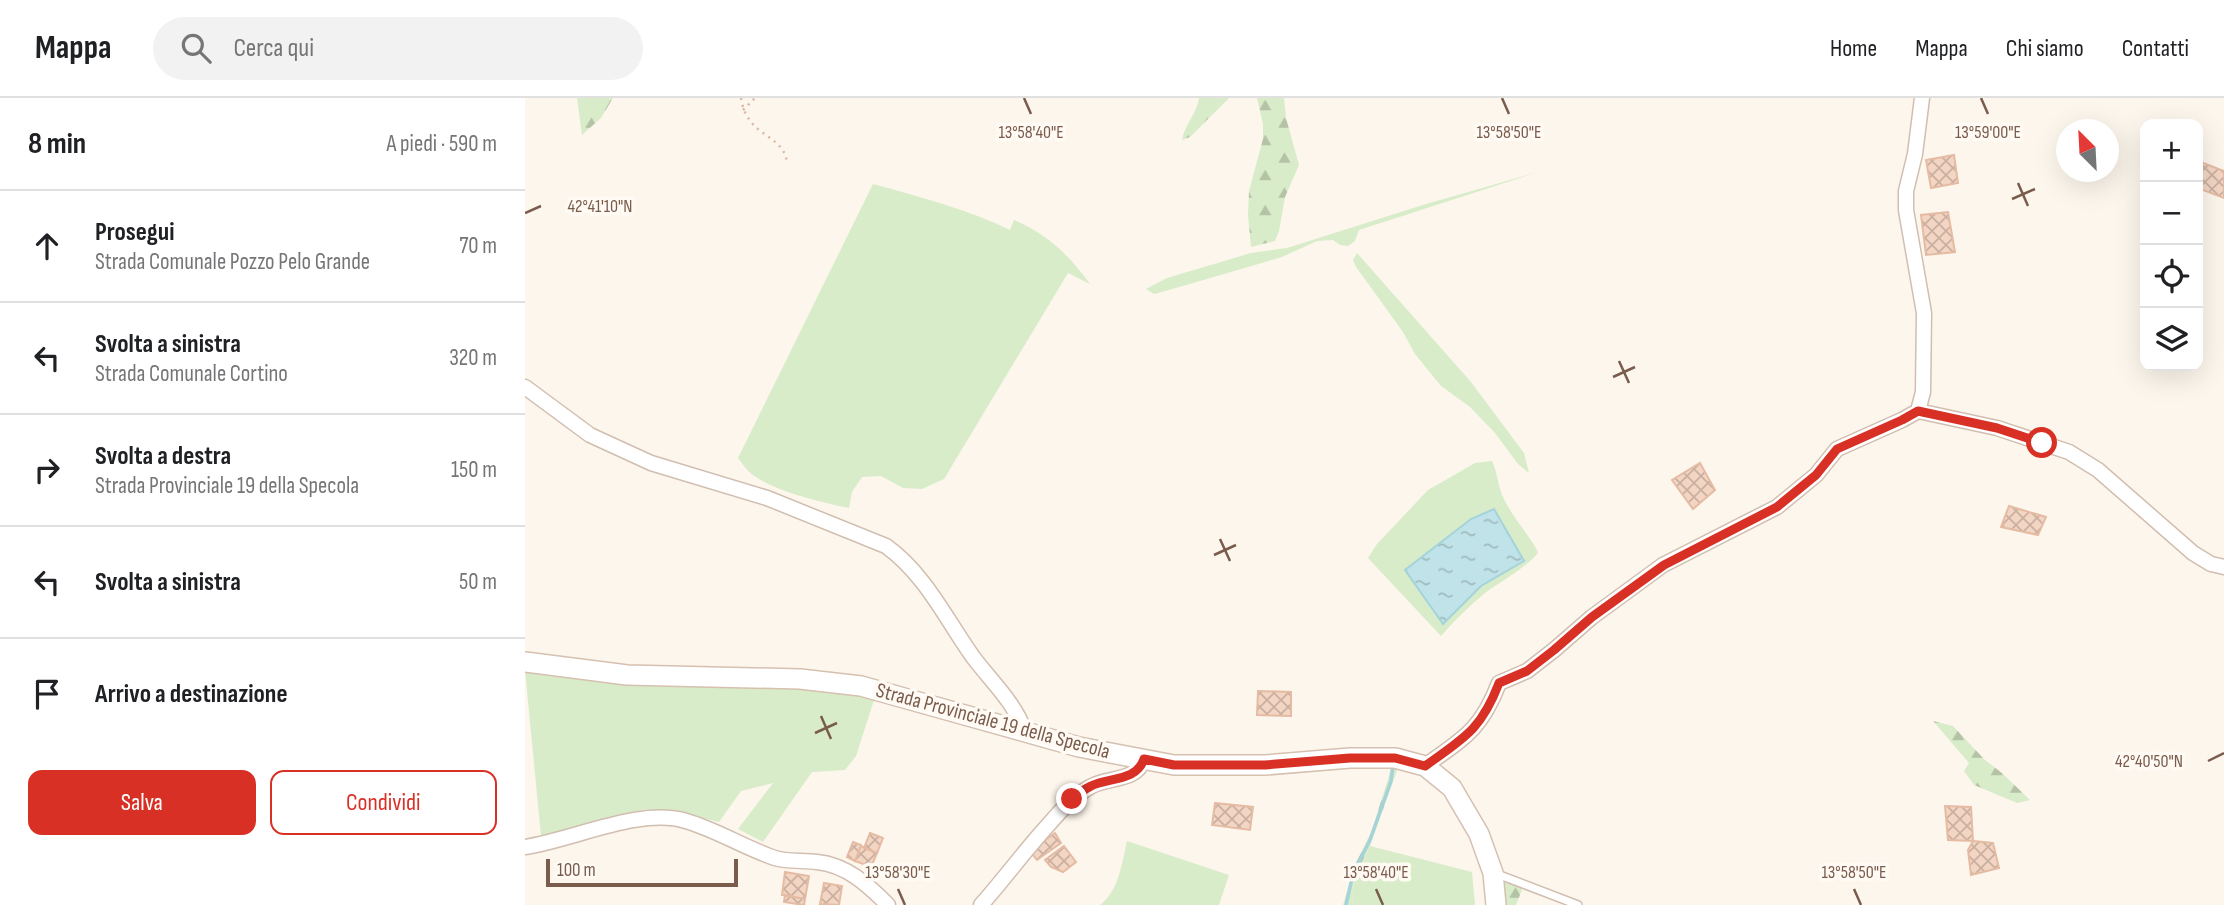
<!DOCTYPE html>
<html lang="it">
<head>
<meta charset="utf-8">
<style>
	:root { --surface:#fff; --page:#f2f2f2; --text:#202124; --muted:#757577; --line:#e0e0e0; --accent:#d93025 }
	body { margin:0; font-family:"Sofia Sans Condensed",sans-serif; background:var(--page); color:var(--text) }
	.controls { position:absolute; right:21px; top:21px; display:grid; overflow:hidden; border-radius:14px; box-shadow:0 7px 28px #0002 }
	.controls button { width:63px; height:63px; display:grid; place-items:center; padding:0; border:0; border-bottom:2px solid var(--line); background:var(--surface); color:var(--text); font:35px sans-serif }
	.compass { position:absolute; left:1531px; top:21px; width:63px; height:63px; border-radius:50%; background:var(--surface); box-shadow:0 7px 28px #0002; rotate:336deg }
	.scale { position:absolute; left:21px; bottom:18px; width:192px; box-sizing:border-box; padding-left:7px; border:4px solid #7a5c4d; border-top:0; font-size:19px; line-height:24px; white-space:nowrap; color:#7a5c4d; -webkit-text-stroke:5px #fffaf3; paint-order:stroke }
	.stop { position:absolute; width:21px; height:21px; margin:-16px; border:5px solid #d93025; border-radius:50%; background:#fff }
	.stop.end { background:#d93025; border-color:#fff; box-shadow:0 2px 7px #0008 }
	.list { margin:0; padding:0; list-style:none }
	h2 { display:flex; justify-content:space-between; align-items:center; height:91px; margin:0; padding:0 28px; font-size:30px }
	h2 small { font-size:23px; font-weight:400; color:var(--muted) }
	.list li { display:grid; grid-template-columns:46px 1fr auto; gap:21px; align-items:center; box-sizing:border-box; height:112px; padding:0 28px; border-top:2px solid var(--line) }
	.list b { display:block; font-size:26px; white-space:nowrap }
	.list p { margin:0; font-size:23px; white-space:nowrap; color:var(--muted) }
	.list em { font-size:23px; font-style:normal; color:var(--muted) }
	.actions { display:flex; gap:14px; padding:21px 28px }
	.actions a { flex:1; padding:16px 0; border:2px solid var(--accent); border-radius:14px; text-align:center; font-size:24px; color:var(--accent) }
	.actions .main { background:var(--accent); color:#fff }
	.icon { flex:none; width:38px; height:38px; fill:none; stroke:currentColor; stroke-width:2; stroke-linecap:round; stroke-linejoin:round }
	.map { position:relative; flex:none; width:1699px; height:807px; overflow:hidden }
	header { display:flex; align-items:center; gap:42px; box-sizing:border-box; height:98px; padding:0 35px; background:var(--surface); border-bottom:2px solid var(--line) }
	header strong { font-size:33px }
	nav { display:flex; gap:38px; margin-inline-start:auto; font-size:24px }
	.search { width:490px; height:63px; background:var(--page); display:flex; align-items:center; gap:18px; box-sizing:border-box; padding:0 24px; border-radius:38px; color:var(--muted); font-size:26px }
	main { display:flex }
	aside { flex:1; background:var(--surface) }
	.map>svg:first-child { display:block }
	.grass { fill:#d8ecc9; fill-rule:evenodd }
	.forest { fill:url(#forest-firs) }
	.water { fill:url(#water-ripples); stroke:#a5d3da; stroke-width:2 }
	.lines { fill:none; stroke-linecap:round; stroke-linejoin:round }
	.stream { stroke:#a5d3da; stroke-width:3.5 }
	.building { fill:url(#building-cross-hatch); stroke:#e6bba3; stroke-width:2 }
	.lane-casing { stroke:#d1beb0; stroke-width:10 }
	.street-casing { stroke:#d1beb0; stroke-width:17 }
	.secondary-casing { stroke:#d6c0b0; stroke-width:22 }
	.path { stroke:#d9b8a5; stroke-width:2.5; stroke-dasharray:2 5; stroke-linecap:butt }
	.lane { stroke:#fff; stroke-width:7 }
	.street { stroke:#fff; stroke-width:14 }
	.secondary { stroke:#fff; stroke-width:19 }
	.route { stroke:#d93025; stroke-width:9 }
	.ticks { fill:none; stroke:#7a5c4d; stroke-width:2.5 }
	.labels { text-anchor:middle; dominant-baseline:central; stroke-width:7; stroke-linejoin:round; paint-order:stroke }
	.street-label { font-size:21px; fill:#7a5c4d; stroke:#fffaf3 }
	.ticks-label { font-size:18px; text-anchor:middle; fill:#7a5c4d; stroke:#fffaf3; stroke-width:7; stroke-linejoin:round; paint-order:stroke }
</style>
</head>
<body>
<header>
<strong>Mappa</strong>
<div class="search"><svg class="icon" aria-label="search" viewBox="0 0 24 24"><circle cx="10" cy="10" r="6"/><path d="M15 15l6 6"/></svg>Cerca qui</div>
<nav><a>Home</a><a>Mappa</a><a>Chi siamo</a><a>Contatti</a></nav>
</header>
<main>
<aside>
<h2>8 min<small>A piedi · 590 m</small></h2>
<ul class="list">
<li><svg class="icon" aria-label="ahead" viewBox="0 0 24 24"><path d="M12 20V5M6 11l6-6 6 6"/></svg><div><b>Prosegui</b><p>Strada Comunale Pozzo Pelo Grande</p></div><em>70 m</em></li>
<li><svg class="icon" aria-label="left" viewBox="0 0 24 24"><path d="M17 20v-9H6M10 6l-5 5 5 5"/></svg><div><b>Svolta a sinistra</b><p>Strada Comunale Cortino</p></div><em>320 m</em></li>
<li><svg class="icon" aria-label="right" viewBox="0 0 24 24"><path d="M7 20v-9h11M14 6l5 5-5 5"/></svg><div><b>Svolta a destra</b><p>Strada Provinciale 19 della Specola</p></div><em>150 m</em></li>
<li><svg class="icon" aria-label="left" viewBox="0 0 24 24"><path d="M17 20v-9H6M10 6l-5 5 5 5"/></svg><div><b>Svolta a sinistra</b></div><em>50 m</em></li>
<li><svg class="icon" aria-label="arrive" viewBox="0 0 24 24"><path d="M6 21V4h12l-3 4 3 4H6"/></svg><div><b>Arrivo a destinazione</b></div></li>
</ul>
<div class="actions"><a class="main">Salva</a><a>Condividi</a></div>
</aside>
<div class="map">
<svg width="1699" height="807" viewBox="0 0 1699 807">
	<defs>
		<pattern id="forest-firs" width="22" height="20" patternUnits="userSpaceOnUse" patternTransform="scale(1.75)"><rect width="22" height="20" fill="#d8ecc9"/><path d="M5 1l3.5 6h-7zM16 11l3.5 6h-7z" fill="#b4c2a5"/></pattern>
		<pattern id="water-ripples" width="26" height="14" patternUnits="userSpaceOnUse" patternTransform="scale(1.75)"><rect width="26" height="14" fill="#bfe3e8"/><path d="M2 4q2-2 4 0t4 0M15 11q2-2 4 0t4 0" fill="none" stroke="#a0bbbe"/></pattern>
		<pattern id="building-cross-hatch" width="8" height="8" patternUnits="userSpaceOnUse" patternTransform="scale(1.75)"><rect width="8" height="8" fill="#f3d5c3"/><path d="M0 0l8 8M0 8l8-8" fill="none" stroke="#cab0a1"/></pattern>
	</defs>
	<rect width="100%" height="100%" fill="#fdf6ec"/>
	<path class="grass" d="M 1013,74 L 834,132 L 830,143 L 823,148 L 815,147 L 808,142 L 792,143 L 757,159 L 644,192 L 629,196 L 621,191 L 642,180 L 726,155 L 762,150 L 901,106 Z
		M 348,86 C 395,99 442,111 485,132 L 489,122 C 522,136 544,157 565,186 L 543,175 L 419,381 L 397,391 L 378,390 L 356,378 L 337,379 L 327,394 L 324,410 C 296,404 251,394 228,377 C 222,373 217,365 213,360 Z
		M 832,155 L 946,284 L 999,355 L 1004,375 L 993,366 L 970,335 L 945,309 L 916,288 L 890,256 L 878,234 L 831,169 L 828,162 Z
		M 967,363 C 973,376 973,389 979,401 C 988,420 1003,435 1013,454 C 1009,464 972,486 960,495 C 944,508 930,522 916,538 L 843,460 L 852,446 L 903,392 L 950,365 ZM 969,411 L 999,463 L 956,488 L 918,526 Z
		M 0,572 L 206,580 L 350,599 L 331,658 L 320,672 L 287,674 L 238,744 L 213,731 L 248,685 L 216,693 L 194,724 L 161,716 L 121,711 L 16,738 Z
		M 602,743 L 704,777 L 694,807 L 575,807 C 594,793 597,764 602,743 Z
		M 845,748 L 947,774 L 950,807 L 827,807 L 829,779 Z"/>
	<path class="forest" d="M 52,0 L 88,0 L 76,20 L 57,37 Z
		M 674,0 L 704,0 L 665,39 L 657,42 C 660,26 672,15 674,0 Z
		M 732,0 L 759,0 L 761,20 L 774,67 L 760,99 L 754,133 L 750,143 L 726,149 L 723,117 L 724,93 L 738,41 L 738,26 Z
		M 1408,623 L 1428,628 L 1460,662 L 1477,675 L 1505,702 L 1492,705 L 1449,687 L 1439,673 L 1444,665 Z
		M 867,666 L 874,667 L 845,748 L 829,779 L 827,807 L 818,807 L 829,769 L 847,732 L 863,681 Z
		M 980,783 L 998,789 L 991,807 L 979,807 Z"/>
	<path class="water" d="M 969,411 L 999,463 L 956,488 L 918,526 L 880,472 L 946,421 Z"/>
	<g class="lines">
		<path class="stream" d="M 821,807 L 828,776 L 845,742 L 866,683 L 868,668"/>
	</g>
	<path class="building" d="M 1429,57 L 1433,85 L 1406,90 L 1401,62 Z
		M 1673,63 L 1699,73 L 1699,100 L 1673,90 Z
		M 1423,114 L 1430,154 L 1401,157 L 1396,117 Z
		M 1175,365 L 1190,392 L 1168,411 L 1147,382 Z
		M 1484,408 L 1521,419 L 1513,437 L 1476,429 Z
		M 733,593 L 766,594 L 766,618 L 732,617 Z
		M 690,705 L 728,709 L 725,732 L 687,727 Z
		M 1420,708 L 1446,709 L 1448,743 L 1423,742 Z
		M 345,735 L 358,740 L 352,755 L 339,750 Z
		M 530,735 L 536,745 L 512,762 L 505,753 Z
		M 1448,743 L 1468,745 L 1474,770 L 1446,777 L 1443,752 Z
		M 328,744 L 336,747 L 330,763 L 322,759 Z
		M 336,748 L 352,755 L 346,769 L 330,763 Z
		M 539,748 L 551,764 L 538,774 L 526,769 L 520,762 Z
		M 260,774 L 284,778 L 280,801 L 257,797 Z
		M 299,785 L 317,788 L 314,807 L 295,806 Z
		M 260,797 L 280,801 L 279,807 L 259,804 Z"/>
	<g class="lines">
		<defs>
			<path id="lane" d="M 972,776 L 1053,807"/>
			<path id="street" d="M 0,289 L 65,337 L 126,365 L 242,400 L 361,448 C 400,476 421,521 448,559 C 466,583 490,605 500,634
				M 1393,313 L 1472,330 L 1544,354 L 1573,372 L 1668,455 L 1686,466 L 1699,469
				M 900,668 C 939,640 956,632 974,585 L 1002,573 L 1029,552 L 1067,519 L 1138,467 L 1252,409 L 1291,377 L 1312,351 L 1377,322 L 1393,313 L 1398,294 L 1399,215 L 1381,112 L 1381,93 L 1390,56 L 1397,0
				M 0,749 C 48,742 115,709 161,723 C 192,732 220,750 250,760 C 263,764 279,762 292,764 C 322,767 343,787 363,807
				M 456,807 C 480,780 501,751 525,725 C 537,711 549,698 565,689 C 583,678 611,685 619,661"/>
			<path id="secondary" d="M 0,564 L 102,577 L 275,581 L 336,588 L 554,649 L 649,667 L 740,667 L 825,660 L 870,660 L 900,668 L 927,690 L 954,736 L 968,775 L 971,807"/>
		</defs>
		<use href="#lane" class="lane-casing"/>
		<use href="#street" class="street-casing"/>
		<use href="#secondary" class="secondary-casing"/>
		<path class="path" d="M 216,0 C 222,41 260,35 262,66
			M 218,12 L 230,0"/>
		<use href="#lane" class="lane"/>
		<use href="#street" class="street"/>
		<use href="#secondary" class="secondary"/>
	</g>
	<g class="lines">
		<path class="route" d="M 547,701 C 553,697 559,691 566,688 C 584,679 611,684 619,661 L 649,667 L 740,667 L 825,660 L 870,660 L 900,668 C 939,640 956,632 974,585 L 1002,573 L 1029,552 L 1067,519 L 1139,467 L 1252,409 L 1291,377 L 1312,351 L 1377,322 L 1393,313 L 1472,330 L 1517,345"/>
	</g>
	<path class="ticks" d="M 499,0 L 506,16M 977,0 L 984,16M 1456,0 L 1463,16M 1493,85 L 1503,108M 1487,101 L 1510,91M 0,115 L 16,108M 1094,263 L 1104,285M 1088,279 L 1110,269M 695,441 L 705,463M 689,457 L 711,447M 296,618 L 306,641M 290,635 L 312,625M 1683,663 L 1699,655M 373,791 L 380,807M 851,791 L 858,807M 1329,791 L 1336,807"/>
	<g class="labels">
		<g class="street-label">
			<text transform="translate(468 623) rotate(15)">Strada Provinciale 19 della Specola</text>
		</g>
	</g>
	<g class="ticks-label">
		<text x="506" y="40">13°58'40"E</text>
		<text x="984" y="40">13°58'50"E</text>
		<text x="1463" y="40">13°59'00"E</text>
		<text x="75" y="114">42°41'10"N</text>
		<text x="1624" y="669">42°40'50"N</text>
		<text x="373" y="780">13°58'30"E</text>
		<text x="851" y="780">13°58'40"E</text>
		<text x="1329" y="780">13°58'50"E</text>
	</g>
</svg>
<div class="controls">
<button>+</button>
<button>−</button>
<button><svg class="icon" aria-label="locate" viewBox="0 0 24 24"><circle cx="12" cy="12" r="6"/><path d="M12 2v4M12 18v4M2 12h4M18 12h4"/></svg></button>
<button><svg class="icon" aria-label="layers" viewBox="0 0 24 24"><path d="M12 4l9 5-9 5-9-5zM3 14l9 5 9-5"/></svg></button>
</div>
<svg class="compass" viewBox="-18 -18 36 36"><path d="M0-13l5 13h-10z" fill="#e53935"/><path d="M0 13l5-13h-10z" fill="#757577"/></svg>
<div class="scale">100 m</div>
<div class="stop" style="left:1517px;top:345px"></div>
<div class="stop end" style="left:547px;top:701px"></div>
</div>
</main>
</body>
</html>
